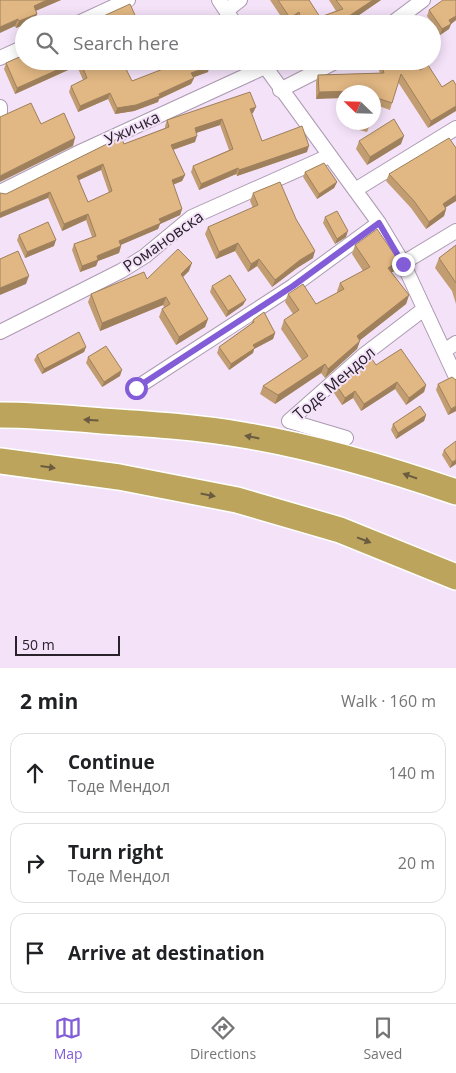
<!DOCTYPE html>
<html lang="en">
<head>
<meta charset="utf-8">
<style>
	:root { --surface:#fff; --page:#f2f2f2; --text:#202124; --muted:#757577; --line:#e0e0e0; --accent:#825dd7 }
	body { margin:0; font-family:"Open Sans",sans-serif; background:var(--page); color:var(--text) }
	.compass { position:absolute; left:336px; top:85px; width:45px; height:45px; border-radius:50%; background:var(--surface); box-shadow:0 2px 12px #0003; rotate:293deg }
	.scale { position:absolute; left:15px; bottom:12px; width:105px; box-sizing:border-box; padding-left:5px; border:2px solid #29222b; border-top:0; font-size:14px; line-height:18px; white-space:nowrap; color:#29222b; -webkit-text-stroke:4px #f4e2f9; paint-order:stroke }
	.stop { position:absolute; width:15px; height:15px; margin:-11px; border:4px solid #825dd7; border-radius:50%; background:#fff }
	.stop.end { background:#825dd7; border-color:#fff; box-shadow:0 1px 5px #0008 }
	.list { margin:0; padding:0; list-style:none }
	h2 { display:flex; justify-content:space-between; align-items:center; height:65px; margin:0; padding:0 20px; font-size:21px }
	h2 small { font-size:16px; font-weight:400; color:var(--muted) }
	.list li { display:grid; grid-template-columns:32px 1fr auto; gap:15px; align-items:center; box-sizing:border-box; height:80px; margin:0 10px 10px; padding:0 10px; border:1px solid var(--line); border-radius:15px }
	.list b { display:block; font-size:19px; white-space:nowrap }
	.list p { margin:0; font-size:16px; white-space:nowrap; color:var(--muted) }
	.list em { font-size:16px; font-style:normal; color:var(--muted) }
	.icon { flex:none; width:28px; height:28px; fill:none; stroke:currentColor; stroke-width:2; stroke-linecap:round; stroke-linejoin:round }
	.map { position:relative; flex:none; width:456px; height:668px; overflow:hidden }
	.search { position:absolute; background:var(--surface); box-shadow:0 2px 12px #0003; left:15px; right:15px; top:15px; height:55px; display:flex; align-items:center; gap:12px; box-sizing:border-box; padding:0 18px; border-radius:28px; color:var(--muted); font-size:19px }
	.sheet { height:335px; background:var(--surface) }
	nav { display:flex; justify-content:space-around; align-items:center; box-sizing:border-box; height:70px; border-top:1px solid var(--line); background:var(--surface); font-size:14px; color:var(--muted) }
	nav a { display:grid; justify-items:center; gap:2px }
	nav .on { color:var(--accent) }
	.map>svg:first-child { display:block }
	.lines { fill:none; stroke-linecap:round; stroke-linejoin:round }
	.street-casing { stroke:#ac9bb0; stroke-width:16 }
	.highway-casing { stroke:#fff; stroke-width:28 }
	.street { stroke:#fff; stroke-width:14 }
	.highway { stroke:#bca45c; stroke-width:25 }
	.wall { fill:#c29d71; fill-rule:evenodd }
	.shaded-wall { fill:#9e805c }
	.building { fill:#e1b783; stroke:#9e805c; fill-rule:evenodd }
	.oneway { fill:#6b5c41 }
	.route { stroke:#825dd7; stroke-width:6 }
	.labels { text-anchor:middle; dominant-baseline:central; stroke-width:4; stroke-linejoin:round; paint-order:stroke }
	.street-label { font-size:16px; fill:#29222b; stroke:#f4e2f9 }
</style>
</head>
<body>
<div class="map">
<svg width="456" height="668" viewBox="0 0 456 668">
	<rect width="100%" height="100%" fill="#f4e2f9"/>
	<g class="lines">
		<defs>
			<path id="street" d="M 219,0 L 235,24
				M 226,11 L 240,0
				M 76,24 L 128,0
				M 391,24 L 423,0
				M 0,58 L 24,47
				M 261,61 L 379,223 L 403,263 L 456,377
				M 280,90 L 337,61
				M 0,107 L 0,113
				M 355,190 L 456,128
				M 0,192 L 82,151 L 265,67
				M 403,263 L 456,231
				M 0,332 L 121,271 L 145,256 L 192,217 L 329,156
				M 444,351 L 456,343
				M 136,388 L 293,286 L 379,223
				M 346,438 L 289,421 L 365,354 L 424,309"/>
			<path id="highway" d="M 0,415 C 34,415 68,418 103,421 C 149,424 197,427 243,435 C 316,447 386,468 456,492
				M 0,461 L 119,477 L 237,500 L 340,530 L 456,577"/>
		</defs>
		<use href="#street" class="street-casing"/>
		<use href="#highway" class="highway-casing"/>
		<use href="#street" class="street"/>
		<use href="#highway" class="highway"/>
	</g>
	<path class="wall" d="M 0,0 L 61,0 L 35,11 L 37,14 L 34,22 L 24,24 L 24,25 L 16,28 Z
		M 270,0 L 309,0 L 320,17 L 336,11 L 329,0 L 381,0 L 346,24 L 298,24 L 296,19 L 289,24 L 286,24 Z
		M 456,0 L 456,20 L 451,24 L 449,29 L 440,35 L 427,16 L 429,10 Z
		M 24,61 L 122,61 L 132,81 L 159,71 L 155,61 L 208,61 L 208,72 L 193,77 L 194,78 L 191,84 L 159,99 L 158,102 L 134,111 L 115,114 L 108,99 L 78,112 L 69,92 L 71,86 L 83,80 L 77,66 L 15,94 L 4,69 L 6,63 Z
		M 375,61 L 418,61 L 420,70 L 442,87 L 453,80 L 428,128 L 398,82 L 390,110 L 376,105 L 374,92 L 316,99 L 316,82 L 318,75 L 380,73 Z
		M 253,113 L 251,114 L 262,141 L 307,152 L 237,176 L 236,174 L 199,190 L 191,172 L 193,166 L 229,150 L 220,125 L 196,133 L 195,142 L 173,150 L 185,175 L 182,181 L 173,185 L 182,209 L 180,215 L 160,224 L 158,229 L 120,245 L 121,246 L 119,253 L 98,261 L 96,266 L 80,272 L 72,250 L 74,244 L 92,237 L 86,220 L 62,231 L 48,198 L 6,194 L 124,144 L 165,128 L 165,126 L 167,120 ZM 101,170 L 109,193 L 88,202 L 79,180 Z
		M 348,122 L 371,122 L 367,132 L 347,127 Z
		M 359,141 L 401,144 L 367,165 L 356,149 Z
		M 456,148 L 456,201 L 446,207 L 446,209 L 444,216 L 426,229 L 411,208 L 386,181 L 389,174 Z
		M 305,172 L 337,182 L 334,188 L 317,199 L 303,177 Z
		M 253,193 L 313,258 L 297,268 L 272,287 L 257,266 L 248,272 L 235,251 L 216,259 L 205,234 L 208,227 L 253,208 L 250,201 Z
		M 325,217 L 346,237 L 335,244 L 323,223 Z
		M 19,235 L 54,246 L 25,258 L 17,240 Z
		M 355,245 L 399,261 L 396,270 L 391,273 L 409,295 L 406,304 L 360,340 L 357,349 L 325,378 L 321,373 L 275,404 L 260,394 L 263,386 L 302,360 L 281,329 L 284,320 L 293,314 L 285,302 L 288,294 L 316,304 L 338,293 L 337,291 L 340,283 L 363,271 L 352,254 Z
		M 456,245 L 456,304 L 452,291 L 435,268 L 439,258 Z
		M 189,271 L 182,277 L 208,319 L 205,327 L 176,345 L 159,317 L 162,309 L 164,307 L 163,305 L 100,331 L 88,302 L 91,294 L 147,279 Z
		M 212,286 L 243,305 L 226,317 L 210,292 Z
		M 253,320 L 275,333 L 273,339 L 254,349 L 253,353 L 229,370 L 217,353 L 219,347 L 251,324 Z
		M 86,347 L 84,352 L 42,374 L 34,360 L 37,355 Z
		M 88,357 L 120,376 L 102,387 L 86,363 Z
		M 376,365 L 426,385 L 424,392 L 406,405 L 395,389 L 361,411 L 353,398 L 342,405 L 334,393 L 337,386 Z
		M 438,384 L 456,411 L 448,415 L 436,390 Z
		M 426,415 L 424,421 L 396,439 L 391,430 L 393,424 Z
		M 444,450 L 456,464 L 450,468 L 442,455 Z"/>
	<path class="shaded-wall" d="M 47,0 L 61,0 L 31,13 L 34,6 Z
		M 373,0 L 381,0 L 346,24 L 340,24 L 340,22 Z
		M 299,12 L 296,19 L 289,24 L 287,24 L 290,18 Z
		M 37,14 L 34,22 L 28,24 L 24,24 L 24,25 L 16,28 L 19,21 Z
		M 456,16 L 456,20 L 451,24 L 449,29 L 440,35 L 442,29 L 449,20 Z
		M 18,19 L 15,26 L 0,33 L 0,27 Z
		M 77,61 L 79,61 L 77,66 L 15,94 L 17,88 Z
		M 210,66 L 208,72 L 189,79 L 191,73 Z
		M 194,78 L 191,84 L 159,99 L 158,102 L 134,111 L 115,114 L 117,108 L 159,94 Z
		M 358,91 L 357,92 L 344,92 L 344,98 L 316,99 L 319,92 Z
		M 110,93 L 108,99 L 78,112 L 80,106 Z
		M 456,106 L 456,111 L 428,128 L 431,121 Z
		M 256,107 L 253,113 L 248,115 L 250,109 Z
		M 222,119 L 220,125 L 193,134 L 195,128 Z
		M 197,136 L 195,142 L 169,151 L 171,145 Z
		M 404,136 L 401,144 L 367,165 L 370,157 Z
		M 75,138 L 73,146 L 0,182 L 0,176 Z
		M 309,146 L 307,152 L 237,176 L 239,170 Z
		M 103,164 L 101,170 L 75,182 L 77,176 Z
		M 238,168 L 236,174 L 199,190 L 201,184 Z
		M 185,175 L 182,181 L 169,186 L 172,180 Z
		M 337,182 L 334,188 L 317,199 L 319,194 Z
		M 50,192 L 48,198 L 0,218 L 0,213 Z
		M 456,195 L 456,201 L 440,211 L 443,204 Z
		M 182,209 L 180,215 L 160,224 L 158,229 L 116,247 L 119,241 L 159,219 Z
		M 446,209 L 444,216 L 426,229 L 429,222 Z
		M 88,214 L 86,220 L 62,231 L 64,224 Z
		M 348,231 L 346,237 L 335,244 L 337,239 Z
		M 56,240 L 54,246 L 25,258 L 27,252 Z
		M 238,243 L 235,251 L 216,259 L 219,252 Z
		M 121,246 L 119,253 L 98,261 L 96,266 L 80,272 L 82,266 L 97,256 Z
		M 315,251 L 313,258 L 297,268 L 272,287 L 275,280 L 300,260 Z
		M 259,259 L 257,266 L 248,272 L 251,264 Z
		M 399,261 L 396,270 L 384,277 L 388,268 Z
		M 192,263 L 189,271 L 178,282 L 181,274 Z
		M 29,276 L 26,284 L 0,295 L 0,288 Z
		M 409,295 L 406,304 L 354,345 L 357,336 Z
		M 166,297 L 163,305 L 100,331 L 102,323 Z
		M 246,300 L 243,305 L 226,317 L 228,311 Z
		M 208,319 L 205,327 L 176,345 L 179,337 Z
		M 275,333 L 273,339 L 254,349 L 253,353 L 229,370 L 231,364 L 253,345 Z
		M 360,341 L 357,349 L 325,378 L 328,369 Z
		M 86,347 L 84,352 L 42,374 L 44,369 Z
		M 325,364 L 321,373 L 275,404 L 278,395 Z
		M 122,370 L 120,376 L 102,387 L 104,382 Z
		M 397,382 L 395,389 L 361,411 L 364,404 Z
		M 426,385 L 424,392 L 406,405 L 409,398 Z
		M 355,391 L 353,398 L 342,405 L 345,398 Z
		M 456,406 L 456,411 L 448,415 L 451,409 Z
		M 426,415 L 424,421 L 396,439 L 398,433 Z
		M 456,460 L 456,464 L 450,468 L 452,462 Z"/>
	<path class="building" d="M 0,0 L 47,0 L 34,6 L 37,14 L 19,21 L 18,19 L 0,27 Z
		M 278,0 L 309,0 L 320,17 L 343,9 L 336,0 L 373,0 L 340,22 L 341,24 L 303,24 L 299,12 L 290,18 Z
		M 443,0 L 456,0 L 456,16 L 449,20 L 451,24 L 442,29 L 429,10 Z
		M 130,4 L 139,24 L 86,24 Z
		M 408,17 L 409,22 L 415,18 L 419,24 L 399,24 Z
		M 24,55 L 24,61 L 77,61 L 17,88 L 6,63 Z
		M 80,61 L 122,61 L 132,81 L 163,69 L 160,61 L 208,61 L 210,66 L 191,73 L 194,78 L 159,94 L 160,96 L 136,105 L 117,108 L 110,93 L 80,106 L 71,86 L 87,78 Z
		M 380,61 L 418,61 L 420,70 L 428,65 L 442,87 L 453,80 L 456,85 L 456,106 L 431,121 L 401,74 L 392,103 L 377,98 L 374,112 L 374,92 L 358,92 L 358,91 L 319,92 L 318,75 L 384,73 Z
		M 250,92 L 256,107 L 250,109 L 262,141 L 302,126 L 309,146 L 239,170 L 238,168 L 201,184 L 193,166 L 233,149 L 222,119 L 195,128 L 197,136 L 171,145 L 185,175 L 172,180 L 182,209 L 159,219 L 161,223 L 119,241 L 121,246 L 97,256 L 98,260 L 82,266 L 74,244 L 96,236 L 88,214 L 64,224 L 50,192 L 0,213 L 0,193 L 6,194 L 121,137 L 124,144 L 169,127 L 167,120 ZM 103,164 L 112,191 L 88,202 L 77,176 Z
		M 31,103 L 41,124 L 64,113 L 75,138 L 0,176 L 0,117 Z
		M 394,119 L 404,136 L 370,157 L 359,141 Z
		M 359,122 L 371,122 L 370,126 Z
		M 449,138 L 456,148 L 456,195 L 443,204 L 446,209 L 429,222 L 414,201 L 389,174 Z
		M 324,163 L 337,182 L 319,194 L 305,172 Z
		M 280,182 L 296,219 L 315,251 L 300,260 L 275,280 L 259,259 L 251,264 L 238,243 L 219,252 L 208,227 L 258,205 L 253,193 Z
		M 337,211 L 348,231 L 337,239 L 325,217 Z
		M 48,222 L 56,240 L 27,252 L 19,235 Z
		M 377,229 L 399,261 L 388,268 L 409,295 L 357,336 L 360,341 L 328,369 L 325,364 L 278,395 L 263,386 L 308,356 L 284,320 L 299,310 L 288,294 L 303,284 L 316,304 L 344,289 L 340,283 L 370,267 L 355,245 Z
		M 456,245 L 456,283 L 439,258 Z
		M 178,249 L 192,263 L 181,274 L 208,319 L 179,337 L 162,309 L 170,304 L 166,297 L 102,323 L 91,294 L 144,272 L 147,279 Z
		M 18,251 L 29,276 L 0,288 L 0,259 Z
		M 230,275 L 246,300 L 228,311 L 212,286 Z
		M 264,312 L 275,333 L 253,345 L 255,348 L 231,364 L 219,347 L 254,322 L 253,320 Z
		M 79,332 L 86,347 L 44,369 L 37,355 Z
		M 106,346 L 122,370 L 104,382 L 88,357 Z
		M 401,349 L 426,385 L 409,398 L 397,382 L 364,404 L 355,391 L 345,398 L 337,386 L 370,356 L 376,365 Z
		M 452,377 L 456,380 L 456,406 L 451,409 L 438,384 Z
		M 420,406 L 426,415 L 398,433 L 393,424 Z
		M 456,441 L 456,460 L 452,462 L 444,450 Z"/>
	<defs><path id="oneway-solid" d="M-6-.8H1V-3.2L6.5 0L1 3.2V.8H-6Z" transform="scale(1.25)"/></defs>
	<g class="oneway">
		<use href="#oneway-solid" transform="translate(91 420) rotate(-176)"/>
		<use href="#oneway-solid" transform="translate(252 437) rotate(-169)"/>
		<use href="#oneway-solid" transform="translate(48 467) rotate(8)"/>
		<use href="#oneway-solid" transform="translate(410 476) rotate(-161)"/>
		<use href="#oneway-solid" transform="translate(208 495) rotate(11)"/>
		<use href="#oneway-solid" transform="translate(364 540) rotate(21)"/>
	</g>
	<g class="lines">
		<path class="route" d="M 136,388 L 293,286 L 379,223 L 403,264"/>
	</g>
	<g class="labels">
		<g class="street-label">
			<text transform="translate(132 128) rotate(-25)">Ужичка</text>
			<text transform="translate(163 241) rotate(-35)">Романовска</text>
			<text transform="translate(334 383) rotate(-41)">Тоде Мендол</text>
		</g>
	</g>
</svg>
<svg class="compass" viewBox="-18 -18 36 36"><path d="M0-13l5 13h-10z" fill="#e53935"/><path d="M0 13l5-13h-10z" fill="#757577"/></svg>
<div class="scale">50 m</div>
<div class="stop" style="left:136px;top:388px"></div>
<div class="stop end" style="left:403px;top:264px"></div>
<div class="search"><svg class="icon" aria-label="search" viewBox="0 0 24 24"><circle cx="10" cy="10" r="6"/><path d="M15 15l6 6"/></svg>Search here</div>
</div>
<section class="sheet">
<h2>2 min<small>Walk · 160 m</small></h2>
<ul class="list">
<li><svg class="icon" aria-label="ahead" viewBox="0 0 24 24"><path d="M12 20V5M6 11l6-6 6 6"/></svg><div><b>Continue</b><p>Тоде Мендол</p></div><em>140 m</em></li>
<li><svg class="icon" aria-label="right" viewBox="0 0 24 24"><path d="M7 20v-9h11M14 6l5 5-5 5"/></svg><div><b>Turn right</b><p>Тоде Мендол</p></div><em>20 m</em></li>
<li><svg class="icon" aria-label="arrive" viewBox="0 0 24 24"><path d="M6 21V4h12l-3 4 3 4H6"/></svg><div><b>Arrive at destination</b></div></li>
</ul>
</section>
<nav>
<a class="on"><svg class="icon" aria-label="map" viewBox="0 0 24 24"><path d="M3 6l6-2 6 2 6-2v14l-6 2-6-2-6 2zM9 4v14M15 6v14"/></svg>Map</a>
<a><svg class="icon" aria-label="directions" viewBox="0 0 24 24"><path d="M12 3l9 9-9 9-9-9zM9 14v-3h6M13 9l2 2-2 2"/></svg>Directions</a>
<a><svg class="icon" aria-label="saved" viewBox="0 0 24 24"><path d="M7 4h10v16l-5-4-5 4z"/></svg>Saved</a>
</nav>
</body>
</html>
